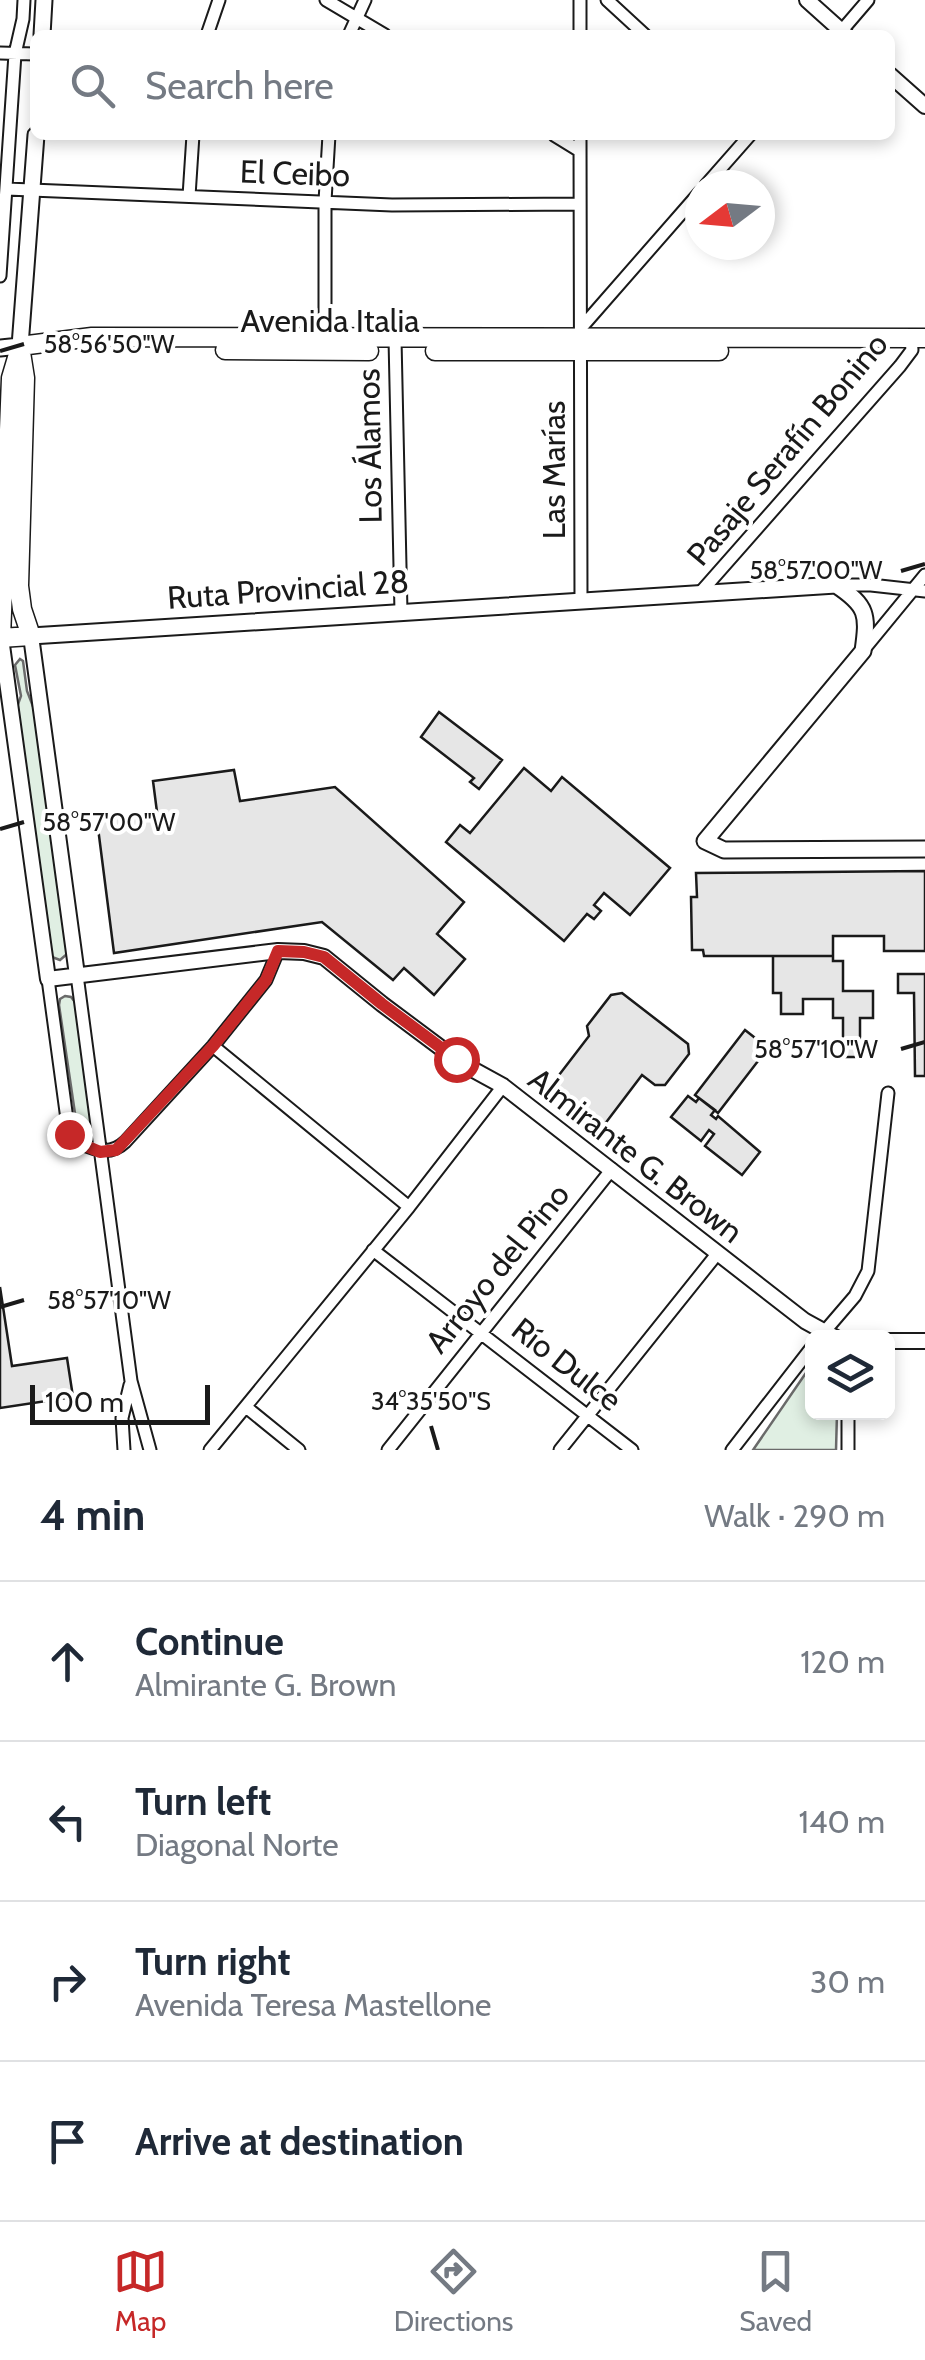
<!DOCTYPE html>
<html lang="en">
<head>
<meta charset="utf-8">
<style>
	:root { --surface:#fff; --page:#f6f6f7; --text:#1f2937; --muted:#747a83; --line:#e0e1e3; --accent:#c62828 }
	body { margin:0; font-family:Cabin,sans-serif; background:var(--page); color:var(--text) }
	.controls { position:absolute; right:30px; bottom:30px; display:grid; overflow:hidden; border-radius:15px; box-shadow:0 5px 15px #0003 }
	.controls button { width:90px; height:90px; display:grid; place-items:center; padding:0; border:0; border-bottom:2px solid var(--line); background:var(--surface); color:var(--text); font:50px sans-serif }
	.compass { position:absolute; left:685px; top:170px; width:90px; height:90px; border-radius:50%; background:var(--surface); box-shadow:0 5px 15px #0003; rotate:254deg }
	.scale { position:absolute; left:30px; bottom:25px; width:180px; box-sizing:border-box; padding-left:10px; border:5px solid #1a1a1a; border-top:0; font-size:28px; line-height:35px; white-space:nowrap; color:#1a1a1a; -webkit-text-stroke:8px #fff; paint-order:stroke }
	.stop { position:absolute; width:30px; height:30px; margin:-22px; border:8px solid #c62828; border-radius:50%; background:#fff }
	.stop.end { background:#c62828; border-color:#fff; box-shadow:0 2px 10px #0008 }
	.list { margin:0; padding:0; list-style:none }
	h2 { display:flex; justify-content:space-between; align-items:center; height:130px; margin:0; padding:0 40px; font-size:42px }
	h2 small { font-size:32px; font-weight:400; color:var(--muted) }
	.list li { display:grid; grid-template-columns:65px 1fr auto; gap:30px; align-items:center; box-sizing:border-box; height:160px; padding:0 40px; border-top:2px solid var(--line) }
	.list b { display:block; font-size:38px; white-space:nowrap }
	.list p { margin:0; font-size:32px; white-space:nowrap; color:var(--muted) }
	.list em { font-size:32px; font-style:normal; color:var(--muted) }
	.icon { flex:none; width:55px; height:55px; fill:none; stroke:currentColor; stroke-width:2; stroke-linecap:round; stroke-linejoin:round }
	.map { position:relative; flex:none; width:925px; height:1450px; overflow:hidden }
	.search { position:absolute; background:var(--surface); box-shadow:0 5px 15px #0003; left:30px; right:30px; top:30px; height:110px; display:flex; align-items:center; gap:25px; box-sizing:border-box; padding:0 35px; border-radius:15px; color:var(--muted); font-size:38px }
	.sheet { height:770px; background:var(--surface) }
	nav { display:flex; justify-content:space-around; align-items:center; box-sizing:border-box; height:140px; border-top:2px solid var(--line); background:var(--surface); font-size:28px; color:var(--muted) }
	nav a { display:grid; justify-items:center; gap:5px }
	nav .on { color:var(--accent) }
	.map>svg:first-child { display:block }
	.green { fill:#e0efe3; stroke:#6a6a6a; stroke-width:2.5 }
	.building { fill:#e6e6e6; stroke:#1a1a1a; stroke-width:2.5 }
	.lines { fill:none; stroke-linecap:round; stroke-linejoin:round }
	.minor-casing { stroke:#1a1a1a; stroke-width:15 }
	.tertiary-casing { stroke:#1a1a1a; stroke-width:18 }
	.secondary-casing { stroke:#1a1a1a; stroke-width:19 }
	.primary-casing { stroke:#1a1a1a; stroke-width:21 }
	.minor { stroke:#fff; stroke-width:11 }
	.tertiary { stroke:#fff; stroke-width:14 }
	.secondary { stroke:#fff; stroke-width:15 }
	.primary { stroke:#fff; stroke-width:18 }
	.route { stroke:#c62828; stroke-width:12 }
	.ticks { fill:none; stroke:#1a1a1a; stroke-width:4 }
	.labels { text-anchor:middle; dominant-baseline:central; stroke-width:8; stroke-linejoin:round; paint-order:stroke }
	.street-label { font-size:32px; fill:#1a1a1a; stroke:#fff }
	.ticks-label { font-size:25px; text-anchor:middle; fill:#1a1a1a; stroke:#fff; stroke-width:8; stroke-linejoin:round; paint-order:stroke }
</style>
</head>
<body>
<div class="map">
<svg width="925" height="1450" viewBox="0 0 925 1450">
	<rect width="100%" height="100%" fill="#fff"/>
	<path class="green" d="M 20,659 L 23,661 L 27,691 L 34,709 L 68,950 L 67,954 L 60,960 L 52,957 L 17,707 L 21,696 L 15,665 Z
		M 65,996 L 71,997 L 75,1002 L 92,1124 L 90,1130 L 80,1132 L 77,1127 L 59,1005 L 60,999 Z
		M 810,1367 L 812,1367 L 812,1412 L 837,1413 L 836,1450 L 753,1450 Z"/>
	<path class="building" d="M 439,712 L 502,760 L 479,789 L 470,782 L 474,778 L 421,737 Z
		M 524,768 L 551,791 L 562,777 L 670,868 L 630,915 L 604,893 L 594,905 L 601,911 L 594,919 L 587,914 L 564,941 L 446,842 L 460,825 L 470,833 Z
		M 234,770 L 240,801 L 335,787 L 464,902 L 437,934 L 465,959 L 434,995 L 404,968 L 393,980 L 322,922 L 114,953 L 97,820 L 157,812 L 153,781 Z
		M 925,871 L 925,951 L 884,951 L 884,936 L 833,936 L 833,956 L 704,956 L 703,950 L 692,950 L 691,897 L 697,897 L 696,873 Z
		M 773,956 L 833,956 L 833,961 L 843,961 L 843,991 L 873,991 L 873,1018 L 860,1018 L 860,1057 L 843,1057 L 843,1018 L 833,1018 L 833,999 L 803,999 L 803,1014 L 781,1014 L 781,993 L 773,993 Z
		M 898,974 L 925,974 L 925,1076 L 915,1076 L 914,993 L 898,993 Z
		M 622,993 L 688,1044 L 689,1054 L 665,1085 L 655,1085 L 642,1075 L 598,1133 L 546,1092 L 589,1036 L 587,1026 L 611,995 Z
		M 745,1030 L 768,1048 L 718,1113 L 695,1095 Z
		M 688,1096 L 696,1102 L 699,1098 L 715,1110 L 711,1115 L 716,1119 L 718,1116 L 760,1152 L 742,1175 L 705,1146 L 714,1134 L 709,1130 L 701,1141 L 671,1117 Z
		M 0,1287 L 12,1366 L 67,1358 L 73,1397 L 0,1408 Z"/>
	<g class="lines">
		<defs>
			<path id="minor" d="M 326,0 L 385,35
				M 580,0 L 580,35
				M 607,0 L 645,35
				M 207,35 L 219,0
				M 349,35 L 365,0
				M 838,35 L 868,0
				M 0,53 L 35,54
				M 554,135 L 580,151
				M 580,135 L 581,600
				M 706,185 L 750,135
				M 7,189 L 392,205 L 580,204
				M 189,196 L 193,135
				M 0,276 L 15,54 L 23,19 L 24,0
				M 581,328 L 700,192
				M 395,339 L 401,612
				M 325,341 L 325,201 L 329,135
				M 836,585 L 871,585 L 925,591
				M 700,593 L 900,366 L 912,350 L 911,338
				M 865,648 L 925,575
				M 77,975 L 131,1381 L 150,1450
				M 48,979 L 69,1134 L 72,1140 C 92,1148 108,1158 125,1142 L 213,1046 L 266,980 L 278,951
				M 213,1046 L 409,1207
				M 373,1250 L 632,1450
				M 819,1338 L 855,1296 L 868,1271 L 888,1093
				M 246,1407 L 299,1450
				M 124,1450 L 122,1418 L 130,1385
				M 210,1450 L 409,1207 L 503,1086
				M 388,1450 L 612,1169
				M 560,1450 L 717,1254
				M 732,1450 L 812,1347
				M 848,1450 L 848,1412"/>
			<path id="tertiary" d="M 807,0 L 846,35
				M 890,75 L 925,106
				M 31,636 L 77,975
				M 1,638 L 48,979 L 278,951 L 304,952 L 324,957 L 382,1004 L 461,1063 L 503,1086 L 805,1321 L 836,1338
				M 888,1341 L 925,1341"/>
			<path id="secondary" d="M 42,35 L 44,0
				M 0,348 L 20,346 L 36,135
				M 31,636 L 836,585 C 868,606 868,615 863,651 L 705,841 L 724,850 L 925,849"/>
			<path id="primary" d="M 20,346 L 92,337 L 925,338
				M 225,350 L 369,351
				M 435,351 L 719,351
				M 0,638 L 31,636 L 22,609 L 19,586 L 25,378 L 20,346
				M 1,638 L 11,378 L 19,351"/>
		</defs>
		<use href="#minor" class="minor-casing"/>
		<use href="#tertiary" class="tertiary-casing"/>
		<use href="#secondary" class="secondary-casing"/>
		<use href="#primary" class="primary-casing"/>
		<use href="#minor" class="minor"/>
		<use href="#tertiary" class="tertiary"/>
		<use href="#secondary" class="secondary"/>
		<use href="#primary" class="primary"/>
	</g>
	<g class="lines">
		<path class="route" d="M 69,1134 L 72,1140 L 100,1152 L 116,1150 L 213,1046 L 266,980 L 278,951 L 304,952 L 324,957 L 382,1004 L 456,1059"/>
	</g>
	<path class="ticks" d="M 0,351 L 24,344M 901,571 L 925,564M 0,829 L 24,822M 901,1049 L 925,1042M 0,1307 L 24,1300M 431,1426 L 438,1450"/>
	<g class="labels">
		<g class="street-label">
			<text transform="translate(295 173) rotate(2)">El Ceibo</text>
			<text x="330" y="320">Avenida Italia</text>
			<text transform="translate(369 446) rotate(-91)">Los Álamos</text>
			<text transform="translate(787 449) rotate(-50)">Pasaje Serafín Bonino</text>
			<text transform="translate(553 470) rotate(-90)">Las Marías</text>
			<text transform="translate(288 589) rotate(-4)">Ruta Provincial 28</text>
			<text transform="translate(636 1155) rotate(38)">Almirante G. Brown</text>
			<text transform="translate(497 1268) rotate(-51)">Arroyo del Pino</text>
			<text transform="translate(567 1364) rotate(38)">Río Dulce</text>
		</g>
	</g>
	<g class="ticks-label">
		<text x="109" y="353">58°56'50"W</text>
		<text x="816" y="579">58°57'00"W</text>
		<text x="109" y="831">58°57'00"W</text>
		<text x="816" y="1058">58°57'10"W</text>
		<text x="109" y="1309">58°57'10"W</text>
		<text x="431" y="1410">34°35'50"S</text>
	</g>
</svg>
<div class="controls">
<button><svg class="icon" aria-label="layers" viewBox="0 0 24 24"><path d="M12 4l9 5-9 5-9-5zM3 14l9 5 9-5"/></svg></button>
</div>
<svg class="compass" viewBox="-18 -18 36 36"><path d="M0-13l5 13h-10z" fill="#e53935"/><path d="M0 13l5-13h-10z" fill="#747a83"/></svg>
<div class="scale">100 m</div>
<div class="stop" style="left:456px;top:1059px"></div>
<div class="stop end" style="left:69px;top:1134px"></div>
<div class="search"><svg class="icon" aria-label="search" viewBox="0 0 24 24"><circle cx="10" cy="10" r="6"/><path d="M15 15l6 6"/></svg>Search here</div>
</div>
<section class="sheet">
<h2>4 min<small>Walk · 290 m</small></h2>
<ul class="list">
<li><svg class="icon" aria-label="ahead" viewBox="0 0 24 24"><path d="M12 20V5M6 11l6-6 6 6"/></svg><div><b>Continue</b><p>Almirante G. Brown</p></div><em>120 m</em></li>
<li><svg class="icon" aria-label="left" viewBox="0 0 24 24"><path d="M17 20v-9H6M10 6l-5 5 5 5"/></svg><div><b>Turn left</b><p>Diagonal Norte</p></div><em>140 m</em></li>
<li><svg class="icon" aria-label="right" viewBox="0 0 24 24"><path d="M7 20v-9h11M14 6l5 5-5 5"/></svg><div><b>Turn right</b><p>Avenida Teresa Mastellone</p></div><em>30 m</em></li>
<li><svg class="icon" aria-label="arrive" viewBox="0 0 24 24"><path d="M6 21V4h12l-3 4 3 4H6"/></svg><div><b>Arrive at destination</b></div></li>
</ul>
</section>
<nav>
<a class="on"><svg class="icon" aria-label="map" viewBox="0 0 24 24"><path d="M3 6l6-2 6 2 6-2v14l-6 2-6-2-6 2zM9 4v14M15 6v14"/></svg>Map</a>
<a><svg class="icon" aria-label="directions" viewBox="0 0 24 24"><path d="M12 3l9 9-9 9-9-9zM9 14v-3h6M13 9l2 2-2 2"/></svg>Directions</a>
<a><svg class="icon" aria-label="saved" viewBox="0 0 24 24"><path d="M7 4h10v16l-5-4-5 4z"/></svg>Saved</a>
</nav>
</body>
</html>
